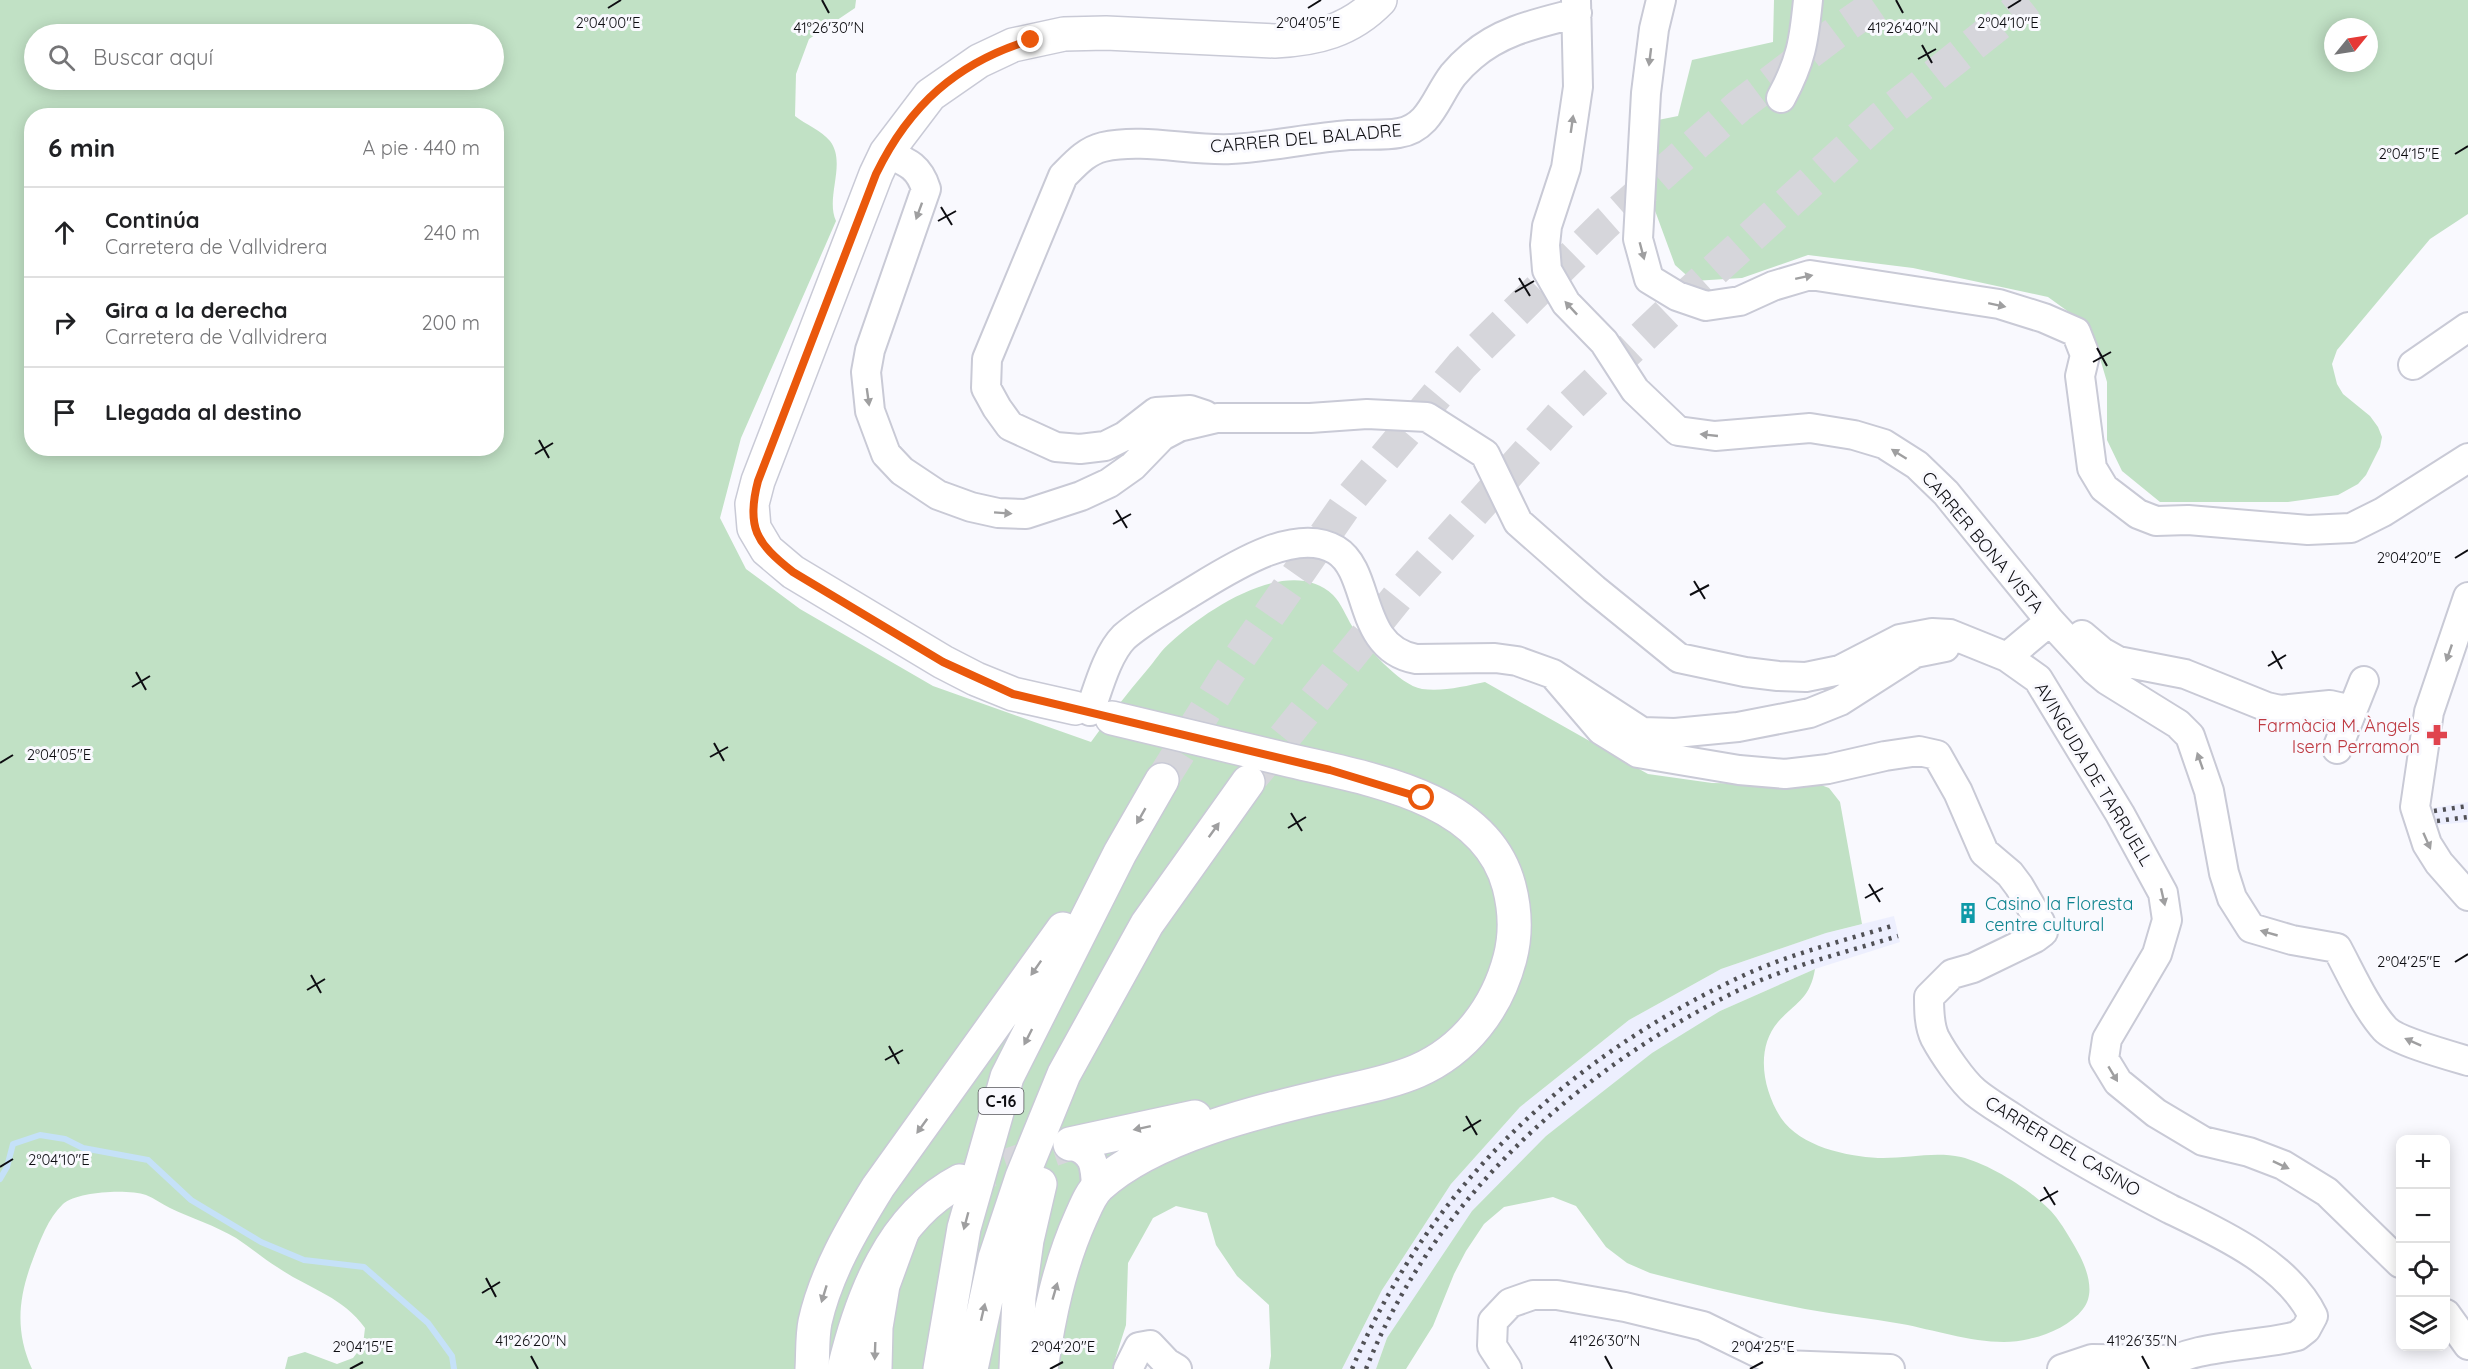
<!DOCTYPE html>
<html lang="es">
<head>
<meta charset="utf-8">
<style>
	:root { --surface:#fff; --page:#f6f6f6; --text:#202124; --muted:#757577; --line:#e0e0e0 }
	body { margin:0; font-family:Quicksand,sans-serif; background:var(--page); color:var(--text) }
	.controls { position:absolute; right:18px; bottom:18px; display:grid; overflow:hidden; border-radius:12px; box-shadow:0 3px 15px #0003 }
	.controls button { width:54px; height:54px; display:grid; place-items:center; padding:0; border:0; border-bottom:2px solid var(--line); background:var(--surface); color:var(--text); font:30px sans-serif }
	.compass { position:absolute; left:2324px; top:18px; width:54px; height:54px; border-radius:50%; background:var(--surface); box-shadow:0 3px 15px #0003; rotate:60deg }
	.stop { position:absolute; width:18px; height:18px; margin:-14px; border:4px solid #ea580c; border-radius:50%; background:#fff }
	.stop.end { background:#ea580c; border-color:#fff; box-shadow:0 2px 6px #0008 }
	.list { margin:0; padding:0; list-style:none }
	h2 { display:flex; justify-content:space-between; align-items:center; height:78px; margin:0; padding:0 24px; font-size:26px }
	h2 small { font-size:20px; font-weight:400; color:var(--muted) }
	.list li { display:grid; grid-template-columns:39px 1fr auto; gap:18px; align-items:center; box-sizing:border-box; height:90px; padding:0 24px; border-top:2px solid var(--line) }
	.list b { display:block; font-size:22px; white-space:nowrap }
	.list p { margin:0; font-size:20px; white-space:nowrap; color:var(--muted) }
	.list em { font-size:20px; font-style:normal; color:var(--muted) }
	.icon { flex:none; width:33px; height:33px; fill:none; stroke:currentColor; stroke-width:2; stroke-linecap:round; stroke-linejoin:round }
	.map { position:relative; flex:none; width:2468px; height:1369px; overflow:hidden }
	.search { position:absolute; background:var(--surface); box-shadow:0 3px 15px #0003; left:24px; top:24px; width:480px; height:66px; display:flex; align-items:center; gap:15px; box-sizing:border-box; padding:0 21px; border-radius:33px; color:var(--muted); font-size:22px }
	.panel { position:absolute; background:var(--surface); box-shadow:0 3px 15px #0003; left:24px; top:108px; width:480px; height:348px; border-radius:24px }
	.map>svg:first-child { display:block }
	.built { fill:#edeffe }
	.green { fill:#c1e1c5; fill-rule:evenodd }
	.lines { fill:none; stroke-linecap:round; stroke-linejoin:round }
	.stream { stroke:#c5e1f8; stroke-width:6 }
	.major-tunnel { stroke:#d6d6db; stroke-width:33; stroke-dasharray:33 16; stroke-linecap:butt }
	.highway-tunnel { stroke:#d6d6db; stroke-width:33; stroke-dasharray:33 16; stroke-linecap:butt }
	.minor-casing { stroke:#c9cad6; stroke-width:32 }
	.major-casing { stroke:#c9cad6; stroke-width:36 }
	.highway-casing { stroke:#c9cad6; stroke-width:36 }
	.minor { stroke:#fff; stroke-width:28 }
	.major { stroke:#fff; stroke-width:33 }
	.highway { stroke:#fff; stroke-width:33 }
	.rail { stroke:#515156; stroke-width:4.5; stroke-dasharray:3 6; stroke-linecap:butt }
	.oneway { fill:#9f9fa0 }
	.route { stroke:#ea580c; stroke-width:8 }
	.ticks { fill:none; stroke:#0e0e12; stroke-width:2 }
	.labels { text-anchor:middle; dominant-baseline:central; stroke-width:6; stroke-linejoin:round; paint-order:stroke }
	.shield { fill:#f9f9fe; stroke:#545459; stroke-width:1.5 }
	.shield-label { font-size:16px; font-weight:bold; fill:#0e0e12 }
	.street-label { font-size:18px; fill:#0e0e12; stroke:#f9f9fe }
	.health-label { font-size:18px; fill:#be3a42; stroke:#f9f9fe; text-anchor:end }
	.culture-label { font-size:18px; fill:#0d838f; stroke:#f9f9fe; text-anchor:start }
	.ticks-label { font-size:15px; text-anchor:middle; fill:#0e0e12; stroke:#f9f9fe; stroke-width:6; stroke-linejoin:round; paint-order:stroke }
</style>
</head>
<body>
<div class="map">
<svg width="2468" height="1369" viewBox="0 0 2468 1369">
	<rect width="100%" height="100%" fill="#f9f9fe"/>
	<path class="built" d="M 2468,802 L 2468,822 L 2436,825 L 2433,808 Z
		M 1894,916 L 1900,942 L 1815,969 L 1720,1011 L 1546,1136 L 1387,1338 L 1376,1369 L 1342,1369 L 1382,1290 L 1451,1184 L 1520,1107 L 1629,1020 L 1721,969 L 1826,933 Z"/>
	<path class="green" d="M 0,0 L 856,0 L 855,8 L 809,39 L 796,74 L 795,116 C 805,124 822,131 830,141 C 847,163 825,197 836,221 L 741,438 L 720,518 L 746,569 L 800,609 L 933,686 L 1091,742 C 1109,717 1127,693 1147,670 C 1155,661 1161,650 1171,642 C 1205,611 1289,553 1333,595 C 1341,603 1346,616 1352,626 C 1365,645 1399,685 1422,689 C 1443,692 1465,686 1485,682 L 1648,774 L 1712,783 L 1821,785 L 1829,788 L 1840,802 L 1862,924 L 1826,933 L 1721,969 L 1629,1020 L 1520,1107 L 1451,1184 L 1382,1290 L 1342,1369 L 1269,1369 L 1271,1356 L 1269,1305 L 1237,1276 L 1216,1245 L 1207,1213 L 1176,1206 L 1153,1218 L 1128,1263 L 1126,1325 L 1112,1369 L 285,1369 L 288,1357 L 305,1352 L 337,1364 L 353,1358 L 363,1345 L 365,1328 C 342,1296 309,1289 277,1267 C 263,1258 250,1247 236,1238 C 216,1226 191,1218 170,1208 C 162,1204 154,1198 146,1195 C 128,1189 78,1191 63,1204 C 48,1218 40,1241 33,1259 C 18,1298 15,1331 32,1369 L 0,1369 ZM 34,34 L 494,34 L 494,80 L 34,80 ZM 32,116 L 496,116 L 496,448 L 32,448 Z
		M 1774,0 L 2468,0 L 2468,214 L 2430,239 L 2337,350 L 2332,364 L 2337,384 L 2343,394 L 2370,416 L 2378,427 L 2382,437 L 2380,447 L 2366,475 L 2358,484 L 2338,495 L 2288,502 L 2160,502 L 2122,471 L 2107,440 L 2107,382 L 2091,328 L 2048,297 L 1913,268 L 1808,255 L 1742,278 L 1693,281 L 1675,265 L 1654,208 L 1658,120 L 1678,116 L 1692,60 L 1773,42 ZM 2333,27 L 2369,27 L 2369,63 L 2333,63 Z
		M 1815,969 C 1810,999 1796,1002 1778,1022 C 1755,1049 1763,1090 1781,1118 C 1801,1147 1846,1156 1878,1158 C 1906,1159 1933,1151 1961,1157 C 1990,1164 2037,1193 2056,1217 C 2065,1229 2073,1243 2080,1256 C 2088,1272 2095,1294 2083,1309 C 2071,1325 2048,1335 2029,1339 C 1991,1349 1940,1331 1902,1324 C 1870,1318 1837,1315 1805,1309 C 1753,1299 1701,1286 1650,1273 L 1627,1263 L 1606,1247 L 1576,1206 L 1553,1197 L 1504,1207 L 1484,1224 L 1466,1251 L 1454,1274 L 1433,1326 L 1406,1369 L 1376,1369 L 1387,1338 L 1472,1211 L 1546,1136 L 1652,1053 L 1720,1011 Z"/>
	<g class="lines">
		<path class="stream" d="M 0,1179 L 7,1167 L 13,1144 L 40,1135 L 65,1139 L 83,1148 L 148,1160 L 191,1200 L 261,1242 L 304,1260 L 364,1267 L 428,1323 L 452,1356 L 454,1369"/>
		<path class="major-tunnel" d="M 960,1181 L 1070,1144"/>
		<path class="highway-tunnel" d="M 1253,776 L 1400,594 L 1561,415 L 1673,308 L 1881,118 L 2029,0
			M 1162,780 L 1228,674 L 1350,499 L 1462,365 L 1605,224 L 1739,106 L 1838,31 L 1883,0"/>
		<defs>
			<path id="minor" d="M 1576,0 L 1578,87 L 1566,168 L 1547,226 L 1545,245 L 1547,270 L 1566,303 L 1604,342 L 1635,390 L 1678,431 L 1715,436 L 1810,428 L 1854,435 L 1884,444 L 1917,465 L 1946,493 L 2050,621 L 2095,670 L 2107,680 L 2178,724 L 2190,736 L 2209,791 L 2224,873 L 2232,898 L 2251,928 L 2292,940 L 2337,948 C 2351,974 2366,1008 2385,1029 C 2396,1041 2451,1056 2468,1061
				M 1661,0 L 1654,29 L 1646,93 L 1638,239 L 1649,279 L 1677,296 L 1706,306 L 1740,301 L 1773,286 L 1810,275 L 1999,304 L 2044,318 L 2076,332 L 2085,355 L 2080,376 L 2092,468 L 2104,488 L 2138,514 L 2156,521 L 2188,520 L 2308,530 L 2351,528 L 2383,512 L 2468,458
				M 1781,98 C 1801,61 1804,41 1808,0
				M 886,153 C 907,162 919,166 926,189 L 870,350 L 866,372 L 870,411 L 886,454 L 902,471 L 938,495 L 971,507 L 998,513 L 1026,514 L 1081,496 L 1109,483 L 1133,466 L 1162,436 L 1179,427 L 1217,418 L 1310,418 L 1367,414 L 1427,417 L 1485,454 L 1518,522 L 1594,589 L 1679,658 L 1745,672 L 1778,676 L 1806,677 L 1840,670 L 1900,639 L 1932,633 L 1950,634 L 2007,657 L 2038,679 L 2120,814 L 2163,893 L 2167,920 L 2157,954 L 2107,1039 L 2104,1059 L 2118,1082 L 2156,1113 L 2203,1141 L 2249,1152 L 2283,1165 L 2327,1192 L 2400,1263
				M 2413,365 L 2468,327
				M 1205,415 L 1190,410 L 1156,412 L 1125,436 L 1105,446 L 1080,449 L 1056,447 L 1010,426 L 997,408 L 986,388 L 987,359 L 1063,176 C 1075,164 1086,151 1103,147 C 1143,138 1190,151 1231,149 C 1270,147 1309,138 1349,135 C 1365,134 1383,136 1399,133 C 1430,128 1436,97 1453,75 C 1458,69 1466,61 1472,56 C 1502,30 1539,23 1577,13
				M 2468,597 L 2429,712 L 2415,807 L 2427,844 L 2439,863 L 2468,896
				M 2082,635 L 2102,652 L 2118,661 L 2185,674 L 2267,707 L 2280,710 L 2330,705 L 2352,710
				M 2007,657 L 2050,621
				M 1553,674 L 1601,730 L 1638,753 L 1739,770 L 1785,774 L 1828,769 L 1885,756 L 1919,751 L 1937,755 L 1958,792 L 1984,852 L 2010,874 L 2019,886 L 2040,922 L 2043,932 L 2035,938 L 1973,968 L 1952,974 L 1929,997 C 1929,1010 1929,1026 1935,1038 C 1943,1053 1962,1081 1975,1092 C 1987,1102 2001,1110 2013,1118 C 2063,1152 2116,1181 2170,1209 C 2220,1233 2288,1264 2313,1316 L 2306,1329 L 2297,1336 C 2255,1347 2193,1344 2157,1369
				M 1090,711 C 1098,689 1107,654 1124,637 C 1142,621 1165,609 1185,596 C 1222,574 1293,524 1336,550 C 1372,572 1356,648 1416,659 L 1495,658 L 1517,661 L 1553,674 L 1642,732 L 1675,733 L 1738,727 L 1810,713 L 1840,701 L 1915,653 L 1945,647
				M 2337,749 L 2364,681
				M 1070,1144 C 1095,1153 1095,1165 1096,1188
				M 2446,1314 L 2468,1345
				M 1128,1369 L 1139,1347 L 1150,1345 L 1167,1363 L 1177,1369
				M 1507,1369 L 1492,1346 L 1493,1321 L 1510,1303 L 1533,1295 L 1557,1295 L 1625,1307 L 1703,1326 L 1783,1365 L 1890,1369
				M 2062,1369 L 2092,1359 L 2170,1360"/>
			<path id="major" d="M 1075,708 L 1013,694 L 976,679 L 943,662 L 793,572 L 767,550 L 754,528 L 752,504 L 758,481 L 876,174 L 886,153 L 930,95 L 979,61 L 1013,45 L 1064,34 L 1106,33 L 1275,41 C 1316,39 1350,31 1380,0
				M 1070,1144 L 1195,1117
				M 844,1369 C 861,1298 891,1217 960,1181
				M 1041,1369 C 1049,1316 1059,1266 1081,1217 C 1086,1206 1091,1193 1099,1186 C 1152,1137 1259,1111 1329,1095 C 1358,1088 1389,1083 1417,1071 C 1465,1050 1497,1008 1510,958 C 1516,935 1515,909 1509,886 C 1485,794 1362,778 1284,759 C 1227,745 1169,732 1112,718"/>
			<path id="highway" d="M 812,1369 C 813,1354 812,1337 815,1322 C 826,1273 852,1229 878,1187 L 1063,929
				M 875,1369 L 876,1327 L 883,1285 L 902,1233
				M 940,1369 L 964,1228 L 1007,1077 L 1120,853 L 1162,780
				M 971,1369 L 995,1258 L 1022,1177 L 1064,1074 L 1147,924 L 1248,782
				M 1016,1369 L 1019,1297 L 1027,1240 L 1040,1184"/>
		</defs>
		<use href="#minor" class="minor-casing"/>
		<use href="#major" class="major-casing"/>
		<use href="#highway" class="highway-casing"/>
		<use href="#minor" class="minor"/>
		<use href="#major" class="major"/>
		<use href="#highway" class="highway"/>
		<path class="rail" d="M 2434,811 L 2468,806
			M 2437,821 L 2468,817
			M 1352,1369 C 1428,1189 1564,1060 1740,977 C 1789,954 1843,941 1895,925
			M 1366,1369 C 1434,1198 1580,1067 1743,988 C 1792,965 1847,952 1898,936"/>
	</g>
	<defs><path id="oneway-solid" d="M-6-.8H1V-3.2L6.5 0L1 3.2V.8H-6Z" transform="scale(1.5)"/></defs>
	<g class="oneway">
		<use href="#oneway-solid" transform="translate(1650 57) rotate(97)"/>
		<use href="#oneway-solid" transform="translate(1572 124) rotate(-82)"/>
		<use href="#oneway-solid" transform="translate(919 211) rotate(110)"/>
		<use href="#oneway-solid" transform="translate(1642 251) rotate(75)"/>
		<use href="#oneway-solid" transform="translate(1804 277) rotate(-12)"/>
		<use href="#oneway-solid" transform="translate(1997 305) rotate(12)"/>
		<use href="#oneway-solid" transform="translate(1571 308) rotate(-133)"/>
		<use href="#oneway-solid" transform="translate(868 397) rotate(82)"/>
		<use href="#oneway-solid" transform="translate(1709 435) rotate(-174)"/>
		<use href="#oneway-solid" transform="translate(1899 454) rotate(-148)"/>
		<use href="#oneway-solid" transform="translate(1003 513) rotate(4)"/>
		<use href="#oneway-solid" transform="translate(2449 653) rotate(109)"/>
		<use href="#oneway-solid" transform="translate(2200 761) rotate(-109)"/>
		<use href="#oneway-solid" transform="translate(1141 816) rotate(120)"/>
		<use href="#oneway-solid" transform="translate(1214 830) rotate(-54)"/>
		<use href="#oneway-solid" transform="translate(2427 841) rotate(66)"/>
		<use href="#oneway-solid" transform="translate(2163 897) rotate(77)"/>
		<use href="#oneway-solid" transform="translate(2269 933) rotate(-164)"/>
		<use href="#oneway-solid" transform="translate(1036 968) rotate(125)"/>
		<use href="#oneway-solid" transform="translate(1028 1037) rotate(117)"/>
		<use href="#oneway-solid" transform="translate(2413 1042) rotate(-156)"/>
		<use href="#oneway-solid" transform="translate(2113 1074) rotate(59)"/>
		<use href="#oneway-solid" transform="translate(922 1126) rotate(126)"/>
		<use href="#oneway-solid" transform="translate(1142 1128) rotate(168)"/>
		<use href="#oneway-solid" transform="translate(2281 1165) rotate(25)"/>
		<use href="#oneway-solid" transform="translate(966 1221) rotate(105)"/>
		<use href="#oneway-solid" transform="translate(1055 1291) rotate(-74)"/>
		<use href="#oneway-solid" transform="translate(824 1294) rotate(107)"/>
		<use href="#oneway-solid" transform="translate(983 1312) rotate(-77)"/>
		<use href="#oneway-solid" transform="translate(875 1351) rotate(92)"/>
	</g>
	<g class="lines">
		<path class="route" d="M 1031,40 C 957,62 909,106 876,174 L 758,481 C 746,527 756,543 793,572 L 943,662 L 1013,694 L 1330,770 L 1422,798"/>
	</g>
	<path class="ticks" d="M 822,0 L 829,13M 1896,0 L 1903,13M 608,8 L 621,0M 1308,8 L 1321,0M 2008,8 L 2021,0M 1922,45 L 1932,63M 1918,59 L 1936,49M 2455,154 L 2468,146M 941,207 L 952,225M 938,221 L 956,211M 1519,278 L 1530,296M 1515,292 L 1534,281M 2097,348 L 2107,366M 2093,362 L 2111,352M 539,440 L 549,458M 535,454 L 553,443M 1116,510 L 1127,528M 1113,524 L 1131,514M 2455,558 L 2468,550M 1694,581 L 1705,599M 1690,595 L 1709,585M 2272,651 L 2282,669M 2268,666 L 2286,655M 136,672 L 146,690M 132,687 L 150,676M 714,743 L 724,761M 710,757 L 728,747M 0,763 L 13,755M 1291,813 L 1302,831M 1288,828 L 1306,817M 1869,884 L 1880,902M 1865,898 L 1883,888M 2455,962 L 2468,954M 311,975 L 321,993M 307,990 L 325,979M 889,1046 L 899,1064M 885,1060 L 903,1050M 1466,1116 L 1477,1135M 1463,1131 L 1481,1120M 0,1167 L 13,1159M 2044,1187 L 2055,1205M 2040,1201 L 2058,1191M 486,1278 L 496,1297M 482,1293 L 500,1282M 531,1356 L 538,1369M 1605,1356 L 1612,1369M 2142,1356 L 2149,1369M 350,1369 L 363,1362M 1050,1369 L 1063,1362M 1750,1369 L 1763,1362"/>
	<defs>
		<symbol id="pharmacy-bare" viewBox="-9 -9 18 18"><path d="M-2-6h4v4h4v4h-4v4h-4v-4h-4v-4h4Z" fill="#e0444e" stroke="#f9f9fe" stroke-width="2.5" paint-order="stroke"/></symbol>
		<symbol id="building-bare" viewBox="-9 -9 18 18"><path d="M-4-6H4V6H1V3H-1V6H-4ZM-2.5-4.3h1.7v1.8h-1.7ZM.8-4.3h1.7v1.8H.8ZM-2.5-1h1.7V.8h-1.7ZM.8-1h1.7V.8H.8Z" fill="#0f9aa8" stroke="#f9f9fe" stroke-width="2.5" paint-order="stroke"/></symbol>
	</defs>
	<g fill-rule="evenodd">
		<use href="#pharmacy-bare" x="2422" y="720" width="30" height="30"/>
		<use href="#building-bare" x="1953" y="898" width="30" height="30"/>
	</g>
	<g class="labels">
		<rect class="shield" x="978.5" y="1088" width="45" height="26" rx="4.5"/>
		<g class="shield-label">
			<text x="1001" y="1101">C-16</text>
		</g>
		<g class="street-label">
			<text transform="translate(1306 138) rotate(-5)">CARRER DEL BALADRE</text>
			<text transform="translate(1983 542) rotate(50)">CARRER BONA VISTA</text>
			<text transform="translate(2094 774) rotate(59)">AVINGUDA DE TARRUELL</text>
			<text transform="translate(2063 1146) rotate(31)">CARRER DEL CASINO</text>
		</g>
		<g class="health-label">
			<text x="2420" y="725">Farmàcia M. Àngels<tspan x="2420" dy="21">Isern Perramon</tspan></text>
		</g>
		<g class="culture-label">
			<text x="1985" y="903">Casino la Floresta<tspan x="1985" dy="21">centre cultural</tspan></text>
		</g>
	</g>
	<g class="ticks-label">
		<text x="608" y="28">2°04'00"E</text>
		<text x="1308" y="28">2°04'05"E</text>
		<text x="2008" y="28">2°04'10"E</text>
		<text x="829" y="33">41°26'30"N</text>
		<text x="1903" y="33">41°26'40"N</text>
		<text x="2409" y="159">2°04'15"E</text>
		<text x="2409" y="563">2°04'20"E</text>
		<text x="59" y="760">2°04'05"E</text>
		<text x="2409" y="967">2°04'25"E</text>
		<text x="59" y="1165">2°04'10"E</text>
		<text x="531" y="1346">41°26'20"N</text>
		<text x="1605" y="1346">41°26'30"N</text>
		<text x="2142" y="1346">41°26'35"N</text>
		<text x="363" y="1352">2°04'15"E</text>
		<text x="1063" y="1352">2°04'20"E</text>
		<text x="1763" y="1352">2°04'25"E</text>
	</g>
</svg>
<div class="controls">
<button>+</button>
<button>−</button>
<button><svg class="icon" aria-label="locate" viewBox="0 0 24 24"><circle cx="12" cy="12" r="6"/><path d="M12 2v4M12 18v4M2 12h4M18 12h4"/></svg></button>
<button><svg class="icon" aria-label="layers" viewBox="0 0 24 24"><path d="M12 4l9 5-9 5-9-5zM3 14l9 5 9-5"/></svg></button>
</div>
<svg class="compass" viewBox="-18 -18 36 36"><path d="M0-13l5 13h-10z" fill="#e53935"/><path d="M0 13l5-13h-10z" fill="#757577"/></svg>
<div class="stop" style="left:1422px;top:798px"></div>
<div class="stop end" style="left:1031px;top:40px"></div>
<div class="search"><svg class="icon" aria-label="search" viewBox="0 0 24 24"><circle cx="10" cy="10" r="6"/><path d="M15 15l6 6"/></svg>Buscar aquí</div>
<section class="panel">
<h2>6 min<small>A pie · 440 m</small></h2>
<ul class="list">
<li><svg class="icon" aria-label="ahead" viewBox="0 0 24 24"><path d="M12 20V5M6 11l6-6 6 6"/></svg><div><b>Continúa</b><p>Carretera de Vallvidrera</p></div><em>240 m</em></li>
<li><svg class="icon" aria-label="right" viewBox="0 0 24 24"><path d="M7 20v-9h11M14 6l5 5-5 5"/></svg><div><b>Gira a la derecha</b><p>Carretera de Vallvidrera</p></div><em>200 m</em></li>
<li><svg class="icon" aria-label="arrive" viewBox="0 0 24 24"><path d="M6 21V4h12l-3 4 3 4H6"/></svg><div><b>Llegada al destino</b></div></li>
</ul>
</section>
</div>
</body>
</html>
